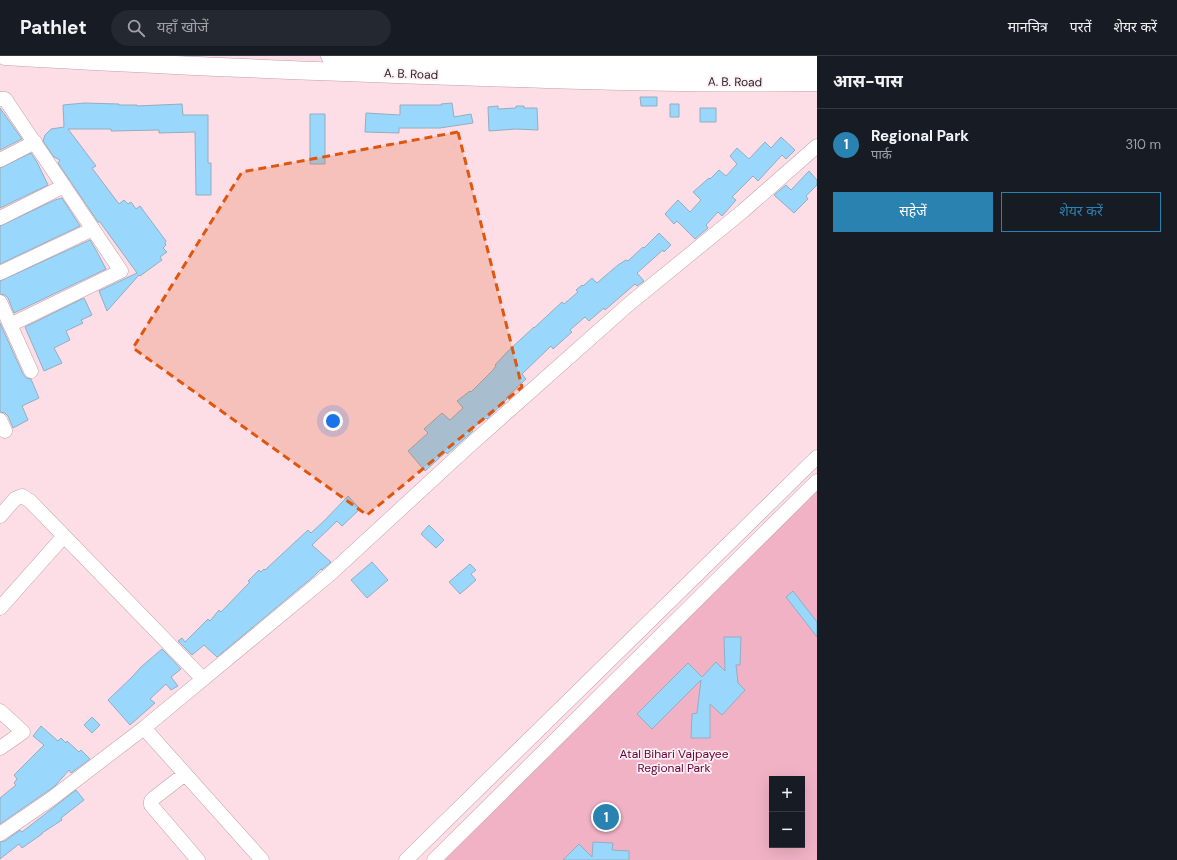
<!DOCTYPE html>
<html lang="hi">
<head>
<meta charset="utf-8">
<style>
	:root { --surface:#171b24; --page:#242831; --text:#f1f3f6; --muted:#9ea1a6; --line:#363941; --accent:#2982b0 }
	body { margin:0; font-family:"DM Sans","Noto Sans Devanagari",sans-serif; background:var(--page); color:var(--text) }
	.controls { position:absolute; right:12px; bottom:12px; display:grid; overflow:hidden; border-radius:0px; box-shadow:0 4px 16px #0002 }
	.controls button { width:36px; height:36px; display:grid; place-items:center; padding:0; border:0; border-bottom:1px solid var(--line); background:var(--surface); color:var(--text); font:20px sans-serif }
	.you { position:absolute; left:333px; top:365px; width:14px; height:14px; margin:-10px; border:3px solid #fff; border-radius:50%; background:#1a73e8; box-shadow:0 0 0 6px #1a73e833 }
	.badge { display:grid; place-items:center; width:26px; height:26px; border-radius:50%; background:var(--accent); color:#fff; font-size:13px; font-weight:700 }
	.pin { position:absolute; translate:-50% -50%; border:2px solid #fff; box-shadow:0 1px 4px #0006 }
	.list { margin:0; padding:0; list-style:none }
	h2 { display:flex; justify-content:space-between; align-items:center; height:52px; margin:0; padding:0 16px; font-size:17px }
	h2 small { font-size:13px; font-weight:400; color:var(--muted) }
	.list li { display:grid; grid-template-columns:26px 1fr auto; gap:12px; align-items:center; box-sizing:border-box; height:72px; padding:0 16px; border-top:1px solid var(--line) }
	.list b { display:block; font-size:15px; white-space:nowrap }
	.list p { margin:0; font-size:13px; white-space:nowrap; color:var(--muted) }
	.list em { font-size:13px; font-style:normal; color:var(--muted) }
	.actions { display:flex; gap:8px; padding:12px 16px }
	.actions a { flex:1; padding:9px 0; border:1px solid var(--accent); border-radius:0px; text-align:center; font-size:14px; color:var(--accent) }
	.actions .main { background:var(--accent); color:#fff }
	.icon { flex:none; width:22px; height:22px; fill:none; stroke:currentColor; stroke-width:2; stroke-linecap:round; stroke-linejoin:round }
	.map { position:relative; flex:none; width:817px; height:804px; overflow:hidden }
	header { display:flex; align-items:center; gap:24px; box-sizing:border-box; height:56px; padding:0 20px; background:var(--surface); border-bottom:1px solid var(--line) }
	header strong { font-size:19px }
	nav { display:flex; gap:22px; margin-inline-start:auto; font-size:14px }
	.search { width:280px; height:36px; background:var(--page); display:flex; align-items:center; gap:10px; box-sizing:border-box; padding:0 14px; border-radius:22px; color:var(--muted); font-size:15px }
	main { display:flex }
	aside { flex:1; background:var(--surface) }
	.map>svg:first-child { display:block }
	.green { fill:#f1b2c6; fill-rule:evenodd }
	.building { fill:#9ad7fd; stroke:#94aebf }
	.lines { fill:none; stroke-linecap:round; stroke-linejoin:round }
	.minor-casing { stroke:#c0a1ab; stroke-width:15 }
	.major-casing { stroke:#c0a1ab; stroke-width:19 }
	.minor { stroke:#fff; stroke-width:14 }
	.major { stroke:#fff; stroke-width:18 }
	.marked { fill:#df560d; fill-opacity:0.2; stroke:#df560d; stroke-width:3; stroke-dasharray:8 5; stroke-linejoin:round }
	.labels { text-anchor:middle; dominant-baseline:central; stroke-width:3.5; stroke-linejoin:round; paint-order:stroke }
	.street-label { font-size:12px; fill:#2d2125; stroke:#fdf0f4 }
	.park-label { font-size:12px; fill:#640235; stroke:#fdf0f4 }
</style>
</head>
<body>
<header>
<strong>Pathlet</strong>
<div class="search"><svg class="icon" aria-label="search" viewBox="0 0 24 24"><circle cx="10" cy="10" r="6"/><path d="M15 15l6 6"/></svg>यहाँ खोजें</div>
<nav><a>मानचित्र</a><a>परतें</a><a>शेयर करें</a></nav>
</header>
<main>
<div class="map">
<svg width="817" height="804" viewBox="0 0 817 804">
	<rect width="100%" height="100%" fill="#fddde6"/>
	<path class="green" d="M 817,424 L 817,804 L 434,804 ZM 772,723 L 802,723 L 802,789 L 772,789 Z"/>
	<path class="building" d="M 640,41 L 657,41 L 657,50 L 641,50 Z
		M 84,47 L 119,48 L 119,49 L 137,49 L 137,50 L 182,48 L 183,59 L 208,59 L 208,107 L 211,107 L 211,139 L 196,139 L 195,76 L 159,77 L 159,74 L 111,75 L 111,73 L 68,73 L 96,110 L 92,112 L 119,148 L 124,144 L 128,148 L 131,146 L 136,153 L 140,150 L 166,185 L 165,187 L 166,189 L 163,192 L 167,196 L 160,201 L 162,204 L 140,220 L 139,219 L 107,255 L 99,235 L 137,217 L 100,166 L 98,166 L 58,107 L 60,104 L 54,101 L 43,85 L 45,79 L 51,73 L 64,71 L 63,49 Z
		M 452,47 L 454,61 L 471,58 L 473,67 L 440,72 L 399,72 L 399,77 L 365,76 L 366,57 L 400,59 L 400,49 L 442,49 L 441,48 Z
		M 670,48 L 679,48 L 679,61 L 670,61 Z
		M 498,50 L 498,53 L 516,52 L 516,50 L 524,50 L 524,52 L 537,52 L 538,74 L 516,73 L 489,75 L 488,51 Z
		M 0,52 L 22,83 L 0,94 Z
		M 700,52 L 716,52 L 716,66 L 700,66 Z
		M 310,58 L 325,58 L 325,108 L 310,108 Z
		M 781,81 L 795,94 L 786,103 L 782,99 L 758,125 L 753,120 L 732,141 L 736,144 L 730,151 L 722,160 L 718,156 L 706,169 L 708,172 L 695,183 L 677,165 L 674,168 L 665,158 L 678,144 L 690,156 L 701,144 L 693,136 L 709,122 L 710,123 L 719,114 L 726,120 L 737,108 L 730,100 L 737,92 L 749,103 L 765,86 L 771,92 Z
		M 31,97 L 37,106 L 48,129 L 0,152 L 0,112 Z
		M 809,115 L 817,124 L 817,129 L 806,140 L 808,143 L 794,157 L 774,139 L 786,129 L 791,134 Z
		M 62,142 L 80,170 L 0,208 L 0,170 L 55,144 Z
		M 659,177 L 671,189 L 664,196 L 663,194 L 637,217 L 644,225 L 637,230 L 635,228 L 605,254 L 604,252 L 589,265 L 585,261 L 570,274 L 572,276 L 553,293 L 551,290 L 522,318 L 526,323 L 506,342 L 507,343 L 487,363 L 486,362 L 479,367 L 472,373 L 473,375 L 447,398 L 446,396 L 425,415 L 408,395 L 428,377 L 424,373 L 442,357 L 450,364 L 463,352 L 457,345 L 470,335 L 471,336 L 492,315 L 496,310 L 495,309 L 507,296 L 534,271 L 534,272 L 562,246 L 564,248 L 578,236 L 576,234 L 582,229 L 583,230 L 592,222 L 597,227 L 618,209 L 626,204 L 628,205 L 643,191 L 644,192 Z
		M 90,184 L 96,194 L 106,213 L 14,257 L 8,242 L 5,239 L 0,238 L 0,225 Z
		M 84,242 L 92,259 L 81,264 L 83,267 L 66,275 L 70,284 L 54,292 L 62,307 L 44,315 L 25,271 Z
		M 0,267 L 23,318 L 26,322 L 31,323 L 39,342 L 22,350 L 28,364 L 13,372 L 8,360 L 5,357 L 0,356 Z
		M 348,440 L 360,453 L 342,470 L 337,465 L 312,489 L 331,506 L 324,512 L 322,514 L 321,513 L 313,521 L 217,601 L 204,589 L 192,599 L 178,585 L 182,582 L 185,586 L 208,563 L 210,565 L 219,554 L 221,556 L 250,526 L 248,525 L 259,514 L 261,516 L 264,513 L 265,514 L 308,474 L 311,477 L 325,464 Z
		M 429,469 L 444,484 L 436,492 L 421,478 Z
		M 372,506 L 388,524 L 367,542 L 351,524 Z
		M 470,508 L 476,514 L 471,518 L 476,524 L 460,538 L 449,526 Z
		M 793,535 L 817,566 L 817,581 L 786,541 Z
		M 724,581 L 741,581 L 740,609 L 736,609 L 738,627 L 745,634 L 722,659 L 710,648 L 710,682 L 691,682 L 692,658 L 697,657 L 701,624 L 652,673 L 637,658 L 688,607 L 702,621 L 716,606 L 725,615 Z
		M 162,593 L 181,613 L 171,621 L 178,630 L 171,634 L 166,628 L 150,643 L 155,647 L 130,669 L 108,644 L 132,621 L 141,611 Z
		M 92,661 L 100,669 L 92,677 L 84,669 Z
		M 41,670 L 58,685 L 61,682 L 66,687 L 67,685 L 79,696 L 81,694 L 90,703 L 71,717 L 69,714 L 55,730 L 0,768 L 0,742 L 16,729 L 14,727 L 17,723 L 14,719 L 44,689 L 33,680 Z
		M 76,734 L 84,744 L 61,762 L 62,764 L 42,777 L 42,778 L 22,792 L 19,788 L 0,803 L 0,786 L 5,785 L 20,774 L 22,776 Z
		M 593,786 L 613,787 L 612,794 L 629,795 L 629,804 L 563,804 L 579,788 L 592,801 Z"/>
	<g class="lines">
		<defs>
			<path id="minor" d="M 0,43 L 5,43 L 121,215 L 10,269
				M 0,104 L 35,86
				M 0,162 L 64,130
				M 0,217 L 93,173
				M 0,246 L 31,315
				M 0,364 L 5,375
				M 0,460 L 15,443 L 22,440 L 30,445 L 203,623
				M 0,552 L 64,480
				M 0,655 L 23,676 L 0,692
				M 185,718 L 154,742 L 151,745 L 151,749 L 198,804
				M 0,778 L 51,743 L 144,672
				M 262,804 L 144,672 L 330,518 L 469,390 L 629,248 L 743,155 L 817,90
				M 406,804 L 817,401
				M 434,804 L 817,425"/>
			<path id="major" d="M 5,0 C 155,9 304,15 454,20 C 575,24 696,28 817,26
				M 330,0 L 497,7 L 592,9 L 817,9"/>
		</defs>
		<use href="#minor" class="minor-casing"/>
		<use href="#major" class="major-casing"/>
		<use href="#minor" class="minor"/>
		<use href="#major" class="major"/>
	</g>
	<path class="marked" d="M 458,76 L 522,331 L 367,459 L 133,292 L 242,116 Z"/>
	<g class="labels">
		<g class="street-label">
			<text transform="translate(411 18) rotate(2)">A. B. Road</text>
			<text transform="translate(735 26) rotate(1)">A. B. Road</text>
		</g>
		<g class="park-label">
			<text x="674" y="698">Atal Bihari Vajpayee<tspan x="674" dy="14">Regional Park</tspan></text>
		</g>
	</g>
</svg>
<div class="controls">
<button>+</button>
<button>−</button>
</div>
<div class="you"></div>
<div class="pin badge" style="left:606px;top:761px">1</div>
</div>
<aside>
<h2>आस-पास<small></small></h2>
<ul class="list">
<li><span class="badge">1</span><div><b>Regional Park</b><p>पार्क</p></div><em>310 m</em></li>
</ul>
<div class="actions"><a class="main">सहेजें</a><a>शेयर करें</a></div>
</aside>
</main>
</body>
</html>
